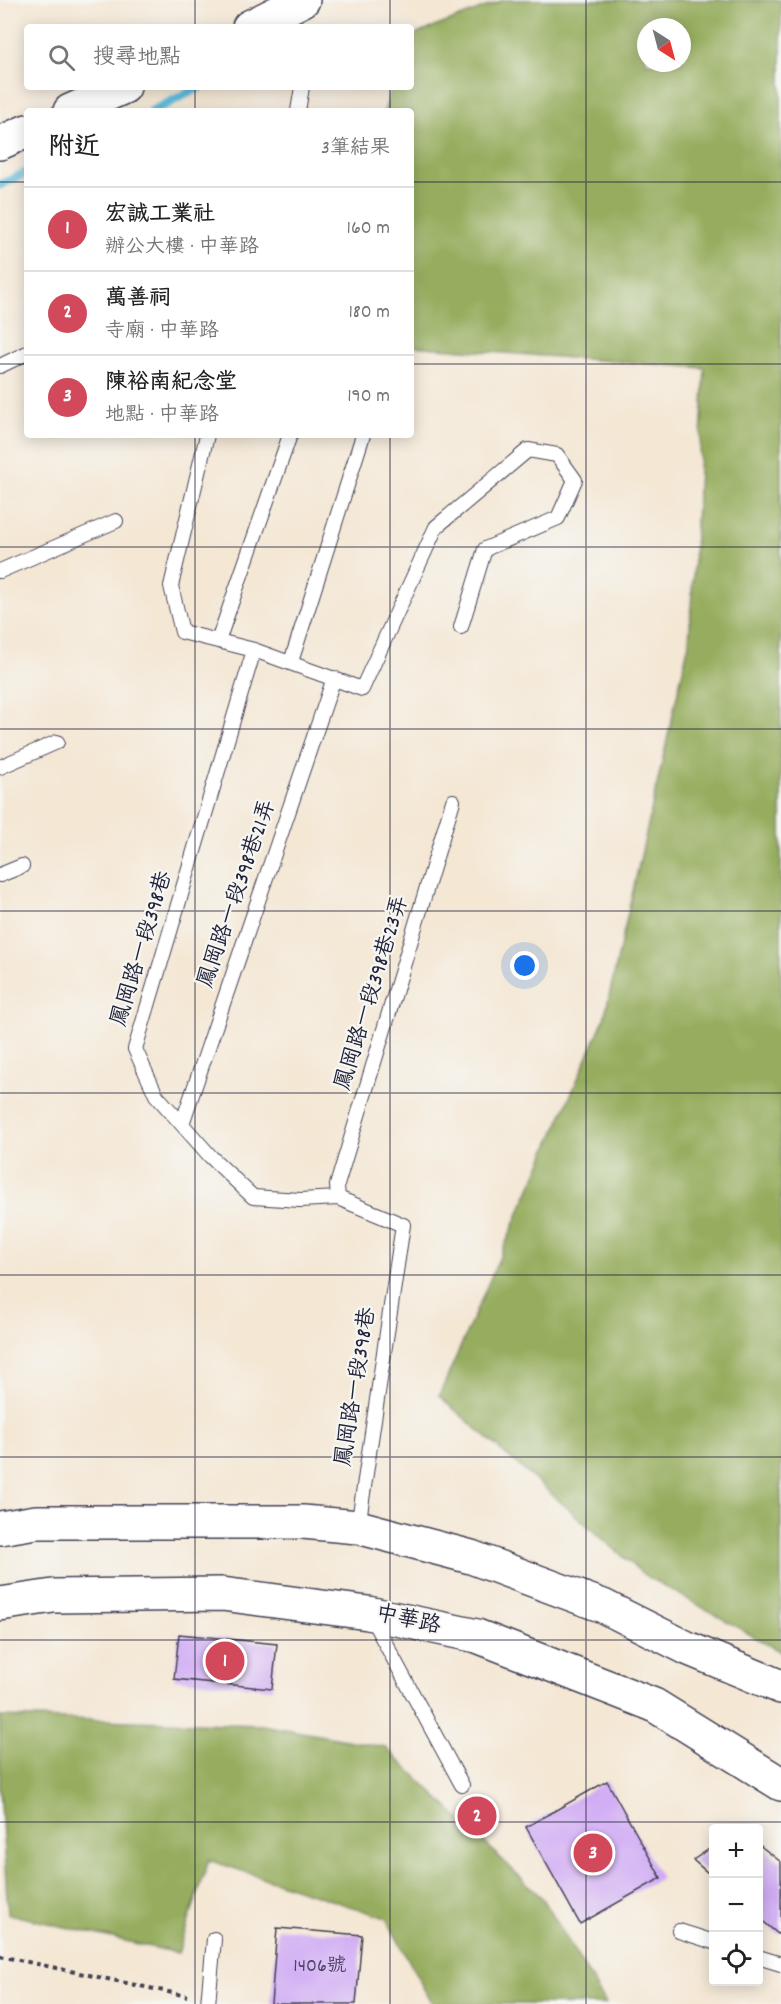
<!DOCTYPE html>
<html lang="zh-TW">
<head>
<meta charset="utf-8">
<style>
	:root { --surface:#fff; --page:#f2f2f2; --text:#222; --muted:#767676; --line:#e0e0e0; --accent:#d1495b }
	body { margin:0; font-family:Dekko,"LXGW WenKai TC",sans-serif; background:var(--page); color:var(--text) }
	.controls { position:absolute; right:18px; bottom:18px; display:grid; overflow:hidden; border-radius:6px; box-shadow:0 3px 15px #0003 }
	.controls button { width:54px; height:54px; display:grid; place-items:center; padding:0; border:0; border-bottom:2px solid var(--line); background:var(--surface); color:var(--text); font:30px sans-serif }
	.compass { position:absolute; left:637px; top:18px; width:54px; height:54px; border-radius:50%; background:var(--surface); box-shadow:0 3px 15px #0003; rotate:144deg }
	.you { position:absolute; left:525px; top:966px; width:21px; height:21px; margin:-15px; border:4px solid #fff; border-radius:50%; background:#1a73e8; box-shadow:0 0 0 9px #1a73e833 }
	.badge { display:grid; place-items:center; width:39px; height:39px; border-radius:50%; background:var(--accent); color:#fff; font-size:20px; font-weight:700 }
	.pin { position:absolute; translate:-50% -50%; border:3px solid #fff; box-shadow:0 2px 6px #0006 }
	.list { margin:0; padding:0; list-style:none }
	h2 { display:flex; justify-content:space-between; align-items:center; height:78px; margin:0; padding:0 24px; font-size:26px }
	h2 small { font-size:20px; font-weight:400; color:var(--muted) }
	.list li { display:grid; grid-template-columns:39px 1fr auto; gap:18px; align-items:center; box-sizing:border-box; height:84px; padding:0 24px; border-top:2px solid var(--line) }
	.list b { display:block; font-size:22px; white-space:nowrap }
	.list p { margin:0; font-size:20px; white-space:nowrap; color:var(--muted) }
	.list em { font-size:20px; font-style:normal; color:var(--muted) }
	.icon { flex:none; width:33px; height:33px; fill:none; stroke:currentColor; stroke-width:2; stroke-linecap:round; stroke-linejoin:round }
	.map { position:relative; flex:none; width:781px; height:2004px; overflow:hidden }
	.search { position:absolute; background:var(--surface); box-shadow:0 3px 15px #0003; left:24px; top:24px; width:390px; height:66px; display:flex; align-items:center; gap:15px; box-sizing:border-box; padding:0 21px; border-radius:6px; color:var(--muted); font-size:22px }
	.panel { position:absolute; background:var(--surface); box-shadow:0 3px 15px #0003; left:24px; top:108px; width:390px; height:330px; border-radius:6px }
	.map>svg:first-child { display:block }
	.forest { fill:#96ad5f; stroke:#5c684d; stroke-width:1.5; fill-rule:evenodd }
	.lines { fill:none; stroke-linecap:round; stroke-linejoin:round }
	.stream { stroke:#60bede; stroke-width:9 }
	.building { fill:#d0abf4 }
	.service-casing { stroke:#424052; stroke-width:16 }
	.tertiary-casing { stroke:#424052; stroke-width:36 }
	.primary-casing { stroke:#424052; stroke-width:36 }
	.path { stroke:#424052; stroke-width:4; stroke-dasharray:4.5 4.5; stroke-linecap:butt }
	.service { stroke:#fff; stroke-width:14 }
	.tertiary { stroke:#fff; stroke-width:33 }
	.primary { stroke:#fff; stroke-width:33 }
	.grid { fill:none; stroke:#22223b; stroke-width:1.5; stroke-opacity:0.55 }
	.labels { text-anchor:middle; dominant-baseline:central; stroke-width:4.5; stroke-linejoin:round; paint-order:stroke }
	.number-label { font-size:20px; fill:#4e4469 }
	.street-label { font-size:22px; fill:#22223b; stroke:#f6f6f2 }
</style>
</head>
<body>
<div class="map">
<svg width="781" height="2004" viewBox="0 0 781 2004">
	<rect width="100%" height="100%" fill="#f6f6f2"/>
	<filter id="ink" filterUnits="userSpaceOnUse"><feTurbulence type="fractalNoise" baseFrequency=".0167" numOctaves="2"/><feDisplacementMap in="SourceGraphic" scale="12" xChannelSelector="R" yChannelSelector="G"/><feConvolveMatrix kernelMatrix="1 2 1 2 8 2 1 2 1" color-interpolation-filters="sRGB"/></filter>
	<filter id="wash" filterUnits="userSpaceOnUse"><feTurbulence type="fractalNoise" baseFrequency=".008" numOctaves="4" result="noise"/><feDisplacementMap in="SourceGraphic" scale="24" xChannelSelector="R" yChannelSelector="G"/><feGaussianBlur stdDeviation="1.35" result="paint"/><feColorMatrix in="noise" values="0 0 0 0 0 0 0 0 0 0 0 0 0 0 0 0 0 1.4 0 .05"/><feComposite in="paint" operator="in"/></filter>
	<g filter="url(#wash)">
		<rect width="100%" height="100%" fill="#f4e7d4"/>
		<path class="forest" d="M 504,0 L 781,0 L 781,1652 L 643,1574 L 439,1396 L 604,1019 L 689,643 L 705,368 L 411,346 L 411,111 L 384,111 L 392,87 L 411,87 L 411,36 ZM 646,27 L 682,27 L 682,63 L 646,63 Z
			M 0,1717 L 262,1725 L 385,1747 L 543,1899 L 606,2004 L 432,2004 L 386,1918 L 209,1860 L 178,1953 L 8,1914 L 0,1787 Z"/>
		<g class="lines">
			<path class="stream" d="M 152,111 L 200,87
				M 0,185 L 27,172"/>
		</g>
		<g id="blocks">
			<path class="building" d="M 179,1634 L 277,1644 L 272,1689 L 174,1679 Z
				M 607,1781 L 661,1878 L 580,1924 L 526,1827 Z
				M 758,1844 L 781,1862 L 781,1932 L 778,1934 L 758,1917 Z
				M 714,1846 L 714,1878 L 693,1860 Z
				M 277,1928 L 362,1935 L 356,2004 L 271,2004 Z"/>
		</g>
	</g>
	<g filter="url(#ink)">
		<use href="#blocks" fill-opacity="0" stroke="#424052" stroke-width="1.5"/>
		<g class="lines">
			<defs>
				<path id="service" d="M 298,111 L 302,87
					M 0,366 L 27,353
					M 207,435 L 171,586 L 182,632 L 254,650 L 362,689 L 436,527 L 528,450 L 557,455 L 575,480 L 558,518 L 485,549 L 461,627
					M 0,571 L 116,521
					M 218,641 L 290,435
					M 254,650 L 135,1049 L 156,1095 L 211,1157 L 253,1197 L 300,1200 L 338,1198 L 403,1225 L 358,1527
					M 291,662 L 363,435
					M 0,767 L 57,742
					M 0,875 L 22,866
					M 182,1124 L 334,678
					M 338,1198 L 337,1185 L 453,801
					M 371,1617 L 462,1785
					M 679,1931 L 714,1942
					M 758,1957 L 781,1964
					M 208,2004 L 214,1939"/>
				<path id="tertiary" d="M 249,27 L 303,0
					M 70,111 L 124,87
					M 0,143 L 27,131"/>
				<path id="primary" d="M 0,1528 L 36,1522 L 303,1522 L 358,1527 L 471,1557 L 603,1606 L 687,1648 L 781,1687
					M 0,1604 L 53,1596 L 222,1594 L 368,1613 L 477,1636 L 654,1705 L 781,1784"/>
			</defs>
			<use href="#service" class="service-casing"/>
			<use href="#tertiary" class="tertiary-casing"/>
			<use href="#primary" class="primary-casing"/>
			<path class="path" d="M 0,1956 L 187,1996"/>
			<use href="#service" class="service"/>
			<use href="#tertiary" class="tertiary"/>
			<use href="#primary" class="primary"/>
		</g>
	</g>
	<path class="grid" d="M 195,0 L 195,27M 390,0 L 390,27M 586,0 L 586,2004M 195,87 L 195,111M 390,87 L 390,111M 0,182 L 27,182M 411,182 L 781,182M 0,364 L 27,364M 411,364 L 781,364M 195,435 L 195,2004M 390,435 L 390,2004M 0,547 L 781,547M 0,729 L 781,729M 0,911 L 781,911M 0,1093 L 781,1093M 0,1275 L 781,1275M 0,1457 L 781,1457M 0,1640 L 781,1640M 0,1822 L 781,1822"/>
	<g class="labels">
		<g class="number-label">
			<text x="320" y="1967">1406號</text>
		</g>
		<g class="street-label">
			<text transform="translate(238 894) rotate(-71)">鳳岡路一段398巷21弄</text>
			<text transform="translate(143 949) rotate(-73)">鳳岡路一段398巷</text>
			<text transform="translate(373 993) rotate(-73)">鳳岡路一段398巷23弄</text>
			<text transform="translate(357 1387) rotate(-81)">鳳岡路一段398巷</text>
			<text transform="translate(408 1621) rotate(12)">中華路</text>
		</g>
	</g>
</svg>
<div class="controls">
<button>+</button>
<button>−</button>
<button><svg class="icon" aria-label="locate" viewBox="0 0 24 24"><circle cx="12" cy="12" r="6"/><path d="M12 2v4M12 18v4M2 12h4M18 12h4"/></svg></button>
</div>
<svg class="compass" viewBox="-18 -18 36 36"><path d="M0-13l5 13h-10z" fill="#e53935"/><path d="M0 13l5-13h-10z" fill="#767676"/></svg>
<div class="you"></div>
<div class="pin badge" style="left:225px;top:1661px">1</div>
<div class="pin badge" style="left:477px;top:1816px">2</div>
<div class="pin badge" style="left:593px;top:1853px">3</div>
<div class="search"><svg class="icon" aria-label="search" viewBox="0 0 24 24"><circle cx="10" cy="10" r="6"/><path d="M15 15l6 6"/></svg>搜尋地點</div>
<section class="panel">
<h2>附近<small>3筆結果</small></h2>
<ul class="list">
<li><span class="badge">1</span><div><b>宏誠工業社</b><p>辦公大樓 · 中華路</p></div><em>160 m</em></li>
<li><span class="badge">2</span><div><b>萬善祠</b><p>寺廟 · 中華路</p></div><em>180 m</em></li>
<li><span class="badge">3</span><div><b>陳裕南紀念堂</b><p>地點 · 中華路</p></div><em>190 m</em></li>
</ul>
</section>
</div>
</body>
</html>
